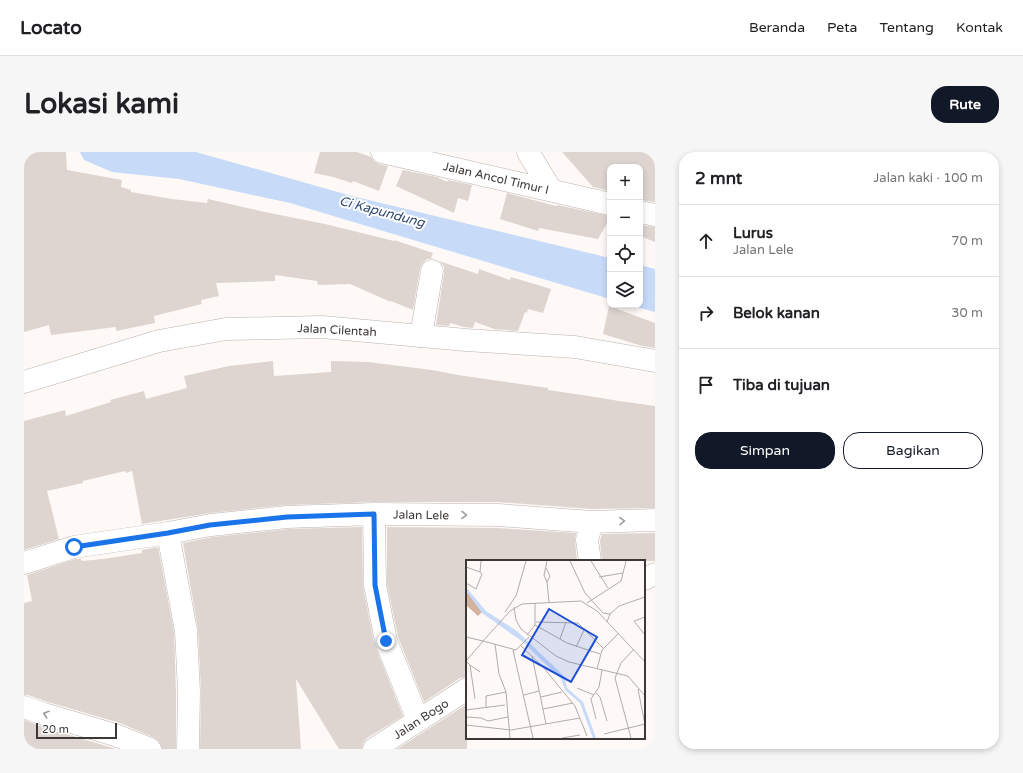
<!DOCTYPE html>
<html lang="id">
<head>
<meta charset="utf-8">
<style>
	:root { --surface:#fff; --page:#f6f6f6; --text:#202124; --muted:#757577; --line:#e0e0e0; --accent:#111827 }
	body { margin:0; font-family:"Varela Round",sans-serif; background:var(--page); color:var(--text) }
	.controls { position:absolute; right:12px; top:12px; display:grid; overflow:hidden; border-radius:8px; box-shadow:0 2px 6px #0003 }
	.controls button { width:36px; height:36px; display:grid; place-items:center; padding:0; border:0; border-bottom:1px solid var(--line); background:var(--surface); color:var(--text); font:20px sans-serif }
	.scale { position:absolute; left:12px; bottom:10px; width:81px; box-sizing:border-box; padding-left:4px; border:2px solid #3c3836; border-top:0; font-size:11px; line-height:14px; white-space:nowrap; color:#3c3836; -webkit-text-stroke:3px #fff; paint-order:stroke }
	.stop { position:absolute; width:12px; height:12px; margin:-9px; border:3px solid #1a73e8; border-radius:50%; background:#fff }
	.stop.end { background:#1a73e8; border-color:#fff; box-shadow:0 1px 4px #0008 }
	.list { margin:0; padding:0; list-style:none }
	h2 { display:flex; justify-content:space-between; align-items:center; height:52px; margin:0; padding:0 16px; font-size:17px }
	h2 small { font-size:13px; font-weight:400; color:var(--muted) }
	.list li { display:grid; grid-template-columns:26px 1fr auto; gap:12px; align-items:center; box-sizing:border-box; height:72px; padding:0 16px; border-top:1px solid var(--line) }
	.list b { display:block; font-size:15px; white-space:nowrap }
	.list p { margin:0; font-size:13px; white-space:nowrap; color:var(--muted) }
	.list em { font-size:13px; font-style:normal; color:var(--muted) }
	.actions { display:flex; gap:8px; padding:12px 16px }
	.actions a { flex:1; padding:9px 0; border:1px solid var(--accent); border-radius:16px; text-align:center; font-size:14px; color:var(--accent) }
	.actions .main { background:var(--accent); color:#fff }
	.icon { flex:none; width:22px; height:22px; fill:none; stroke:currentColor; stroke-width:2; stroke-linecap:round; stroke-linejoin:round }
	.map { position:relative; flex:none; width:631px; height:597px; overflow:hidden; border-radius:16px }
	header { display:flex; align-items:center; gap:24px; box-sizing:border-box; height:56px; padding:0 20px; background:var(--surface); border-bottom:1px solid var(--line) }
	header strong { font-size:19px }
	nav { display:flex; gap:22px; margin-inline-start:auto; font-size:14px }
	.intro { display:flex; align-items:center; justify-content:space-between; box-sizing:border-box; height:96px; padding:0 24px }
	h1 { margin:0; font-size:28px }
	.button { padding:10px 18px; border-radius:16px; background:var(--accent); color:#fff; font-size:14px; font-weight:700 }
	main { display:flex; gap:24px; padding:0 24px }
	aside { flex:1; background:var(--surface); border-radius:16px; box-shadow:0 2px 6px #0003 }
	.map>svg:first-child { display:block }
	.water { fill:#c7dbf9 }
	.building { fill:#ded5d0 }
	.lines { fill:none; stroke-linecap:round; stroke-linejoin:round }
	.minor-casing { stroke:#bbb2ae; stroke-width:23 }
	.tertiary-casing { stroke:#bbb2ae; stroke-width:23 }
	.minor { stroke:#fff; stroke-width:22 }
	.tertiary { stroke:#fff; stroke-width:22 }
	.oneway { stroke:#9e9c9a }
	.route { stroke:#1a73e8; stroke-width:5 }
	.labels { text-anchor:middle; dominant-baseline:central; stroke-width:4; stroke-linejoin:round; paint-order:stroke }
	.street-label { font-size:12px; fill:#3c3836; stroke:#fff }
	.water-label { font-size:13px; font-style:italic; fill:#2c466e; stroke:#fff }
	.inset-road { fill:none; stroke:#b0aca9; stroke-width:1 }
	.view { fill:#1d4ed8; fill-opacity:0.15; stroke:#1d4ed8; stroke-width:2 }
	.inset-edge { fill:none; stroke:#3c3836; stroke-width:2 }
</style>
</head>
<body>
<header>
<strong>Locato</strong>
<nav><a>Beranda</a><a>Peta</a><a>Tentang</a><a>Kontak</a></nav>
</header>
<div class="intro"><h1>Lokasi kami</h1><a class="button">Rute</a></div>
<main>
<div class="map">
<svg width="631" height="597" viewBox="0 0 631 597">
	<rect width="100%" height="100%" fill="#fef9f6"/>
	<path class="water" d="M 56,0 L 172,0 L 328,44 L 586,106 L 586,147 L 266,51 L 155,27 L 88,20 L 60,8 Z
		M 616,113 L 631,117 L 631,160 L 605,153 L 616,153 Z"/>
	<path class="building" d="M 0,0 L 42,0 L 43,18 L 98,28 L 97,35 L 107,38 L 107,40 L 148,47 L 183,51 L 184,47 L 241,60 L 301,72 L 370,89 L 370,88 L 409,101 L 407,106 L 409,107 L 403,107 L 399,111 L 396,117 L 389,158 L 367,149 L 367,150 L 326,132 L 294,133 L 293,129 L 251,123 L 251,129 L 192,131 L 195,144 L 177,148 L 178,152 L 130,164 L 131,171 L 92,179 L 92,175 L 27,183 L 25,173 L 0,180 Z
		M 296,0 L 333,0 L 347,5 L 350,9 L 355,12 L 364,14 L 355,39 L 329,29 L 328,31 L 309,25 L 290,21 Z
		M 538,0 L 631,0 L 631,50 L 616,48 L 616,15 L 586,15 L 586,39 L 569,35 Z
		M 379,18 L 413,25 L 423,30 L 424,28 L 448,33 L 444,49 L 434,46 L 430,61 L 372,34 Z
		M 483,41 L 532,54 L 533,53 L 586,64 L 586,66 L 574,87 L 515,76 L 514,79 L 476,67 Z
		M 616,73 L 631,75 L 631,90 L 616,84 Z
		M 415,109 L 454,122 L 455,117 L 486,128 L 487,125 L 527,137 L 519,161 L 504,157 L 503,161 L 501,160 L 494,179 L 470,177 L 451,170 L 449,176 L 440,175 L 426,171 L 425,174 L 412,173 L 420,121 L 420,114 Z
		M 585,154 L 631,171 L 631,196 L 618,194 L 579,182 Z
		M 249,209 L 250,224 L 307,220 L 307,209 L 344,210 L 408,218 L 434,223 L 524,236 L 524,238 L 565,244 L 595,249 L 631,254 L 631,356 L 568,357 L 474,350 L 350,350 L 262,353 L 186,361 L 118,372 L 108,319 L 102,321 L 101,319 L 59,329 L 59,331 L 23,339 L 35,387 L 0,398 L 0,269 L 41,258 L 42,264 L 87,250 L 86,248 L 120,239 L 122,247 L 163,236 L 160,224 L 205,214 Z
		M 338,375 L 339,435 L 350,491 L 379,564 L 343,586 L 339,591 L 338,597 L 315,597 L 272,527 L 277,597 L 176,597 L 177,538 L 174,478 L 159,391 L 189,385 L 264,377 Z
		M 363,375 L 473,376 L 552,381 L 551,389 L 553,409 L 443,409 L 443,525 L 436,526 L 400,550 L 374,485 L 363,432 Z
		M 631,381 L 631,409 L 578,409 L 576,389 L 578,382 Z
		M 134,395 L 150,480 L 152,539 L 152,597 L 138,597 L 136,590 L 131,586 L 96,571 L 24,550 L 4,543 L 0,543 L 0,451 L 8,449 L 3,423 L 52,407 L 57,407 L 58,409 L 79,407 L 118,401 L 118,398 Z
		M 443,552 L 443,597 L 373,597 Z
		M 0,568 L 16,574 L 92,597 L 0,597 Z"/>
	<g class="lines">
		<defs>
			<path id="minor" d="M 358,0 L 586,52
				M 504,0 L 527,38
				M 616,60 L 631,63
				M 397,184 L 408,119
				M 350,362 L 351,433 L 362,489 L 394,568
				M 144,381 L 162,479 L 165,539 L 164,597
				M 566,409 L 563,388 L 568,370
				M 0,411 L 50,395 L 144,381 L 187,373 L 263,365 L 350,362 L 474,363 L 568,370 L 631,368
				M 620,427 L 631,422
				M 0,555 L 20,562 L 91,583 L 126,597
				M 350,597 L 443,537"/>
			<path id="tertiary" d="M 0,230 L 135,189 L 202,177 L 298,175 L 442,188 L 551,195 L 631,209"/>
		</defs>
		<use href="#minor" class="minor-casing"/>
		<use href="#tertiary" class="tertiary-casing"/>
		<use href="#minor" class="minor"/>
		<use href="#tertiary" class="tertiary"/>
	</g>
	<defs><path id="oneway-chevron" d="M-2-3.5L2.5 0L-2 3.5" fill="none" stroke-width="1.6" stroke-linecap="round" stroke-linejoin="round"/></defs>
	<g class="oneway">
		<use href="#oneway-chevron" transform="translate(440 363) rotate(1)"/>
		<use href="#oneway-chevron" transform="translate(598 369) rotate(-1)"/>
		<use href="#oneway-chevron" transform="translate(22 562) rotate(-162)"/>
	</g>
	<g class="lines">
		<path class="route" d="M 50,395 L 144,381 L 186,373 L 263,365 L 350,362 L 351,433 L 362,489"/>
	</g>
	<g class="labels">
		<g class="street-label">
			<text transform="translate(472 26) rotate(13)">Jalan Ancol Timur I</text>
			<text transform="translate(313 178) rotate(3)">Jalan Cilentah</text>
			<text transform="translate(397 363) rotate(1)">Jalan Lele</text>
			<text transform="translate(397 567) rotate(-33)">Jalan Bogo</text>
		</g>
		<g class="water-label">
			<text transform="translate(358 60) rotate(15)">Ci Kapundung</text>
		</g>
	</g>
	<g transform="translate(442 408)">
		<rect width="179" height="179" fill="#fef9f6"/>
		<path d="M 0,32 L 9,39 L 16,52 L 12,56 L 0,45 Z" fill="#d2b19e"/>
		<path d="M 0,27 L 20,51 L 51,71 L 99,117 L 101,128 L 117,142 L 130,178 L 127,178 L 114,143 L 99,130 L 95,119 L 57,82 L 16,53 L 0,31 Z" fill="#c7dbf9"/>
		<path class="inset-road" d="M 81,1 L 78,15 L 81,22M 104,1 L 119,33 L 137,53 L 144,54M 125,1 L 142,28M 0,7 L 14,12 L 15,1M 80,8 L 84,16 L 81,22 L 83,42M 133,17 L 157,13M 0,23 L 10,29 L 16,14 L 14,12M 121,43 L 155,21 L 160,1M 48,47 L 50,60 L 55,69 L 90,96 L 103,102 L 162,116 L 179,136M 39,52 L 50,36 L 60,1M 179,57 L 168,61 L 179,75M 70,62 L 112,63 L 137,88M 141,62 L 144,54 L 153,46 L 179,37M 69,65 L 101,83 L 134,94M 61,75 L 69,65 L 69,43M 0,77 L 17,81M 94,79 L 100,62M 17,81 L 50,90 L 63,77M 17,81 L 44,51 L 56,44 L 115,41 L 131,51 L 179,102M 29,84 L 33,114 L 40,132 L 44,178M 55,86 L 77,107 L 109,146 L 121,176M 110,87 L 119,68M 47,90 L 67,178M 66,96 L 80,164M 0,101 L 4,105 L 9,139M 0,101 L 18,80M 4,105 L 14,112M 131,109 L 136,90 L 153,73M 111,128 L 128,135M 172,129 L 179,165M 130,133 L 134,137 L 141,161M 58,135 L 73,131M 75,137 L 96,132M 20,148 L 20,136 L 40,132M 77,149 L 107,143M 0,150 L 39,145M 0,157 L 15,158 L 22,161 L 42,157M 130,159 L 125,139 L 133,127 L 136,110M 0,165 L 45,170 L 114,158M 138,174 L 179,164M 96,178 L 114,175M 165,178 L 149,118 L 155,103 L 168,89"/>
		<path class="view" d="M 83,49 L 131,77 L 105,122 L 56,95 Z"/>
		<rect width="179" height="179" class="inset-edge"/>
	</g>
</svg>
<div class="controls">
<button>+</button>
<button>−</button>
<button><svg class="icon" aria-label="locate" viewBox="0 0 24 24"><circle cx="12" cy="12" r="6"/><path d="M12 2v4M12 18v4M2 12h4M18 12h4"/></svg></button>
<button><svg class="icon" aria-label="layers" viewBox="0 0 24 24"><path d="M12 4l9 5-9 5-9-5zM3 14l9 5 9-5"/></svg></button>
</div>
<div class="scale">20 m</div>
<div class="stop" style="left:50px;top:395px"></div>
<div class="stop end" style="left:362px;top:489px"></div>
</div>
<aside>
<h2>2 mnt<small>Jalan kaki · 100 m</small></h2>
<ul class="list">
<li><svg class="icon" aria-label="ahead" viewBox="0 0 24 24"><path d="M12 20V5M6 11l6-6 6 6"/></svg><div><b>Lurus</b><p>Jalan Lele</p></div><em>70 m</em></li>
<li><svg class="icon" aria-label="right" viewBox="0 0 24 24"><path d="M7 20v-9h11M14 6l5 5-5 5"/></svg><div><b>Belok kanan</b></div><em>30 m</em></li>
<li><svg class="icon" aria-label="arrive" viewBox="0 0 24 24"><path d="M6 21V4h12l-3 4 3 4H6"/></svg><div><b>Tiba di tujuan</b></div></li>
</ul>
<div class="actions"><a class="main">Simpan</a><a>Bagikan</a></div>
</aside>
</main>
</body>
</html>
